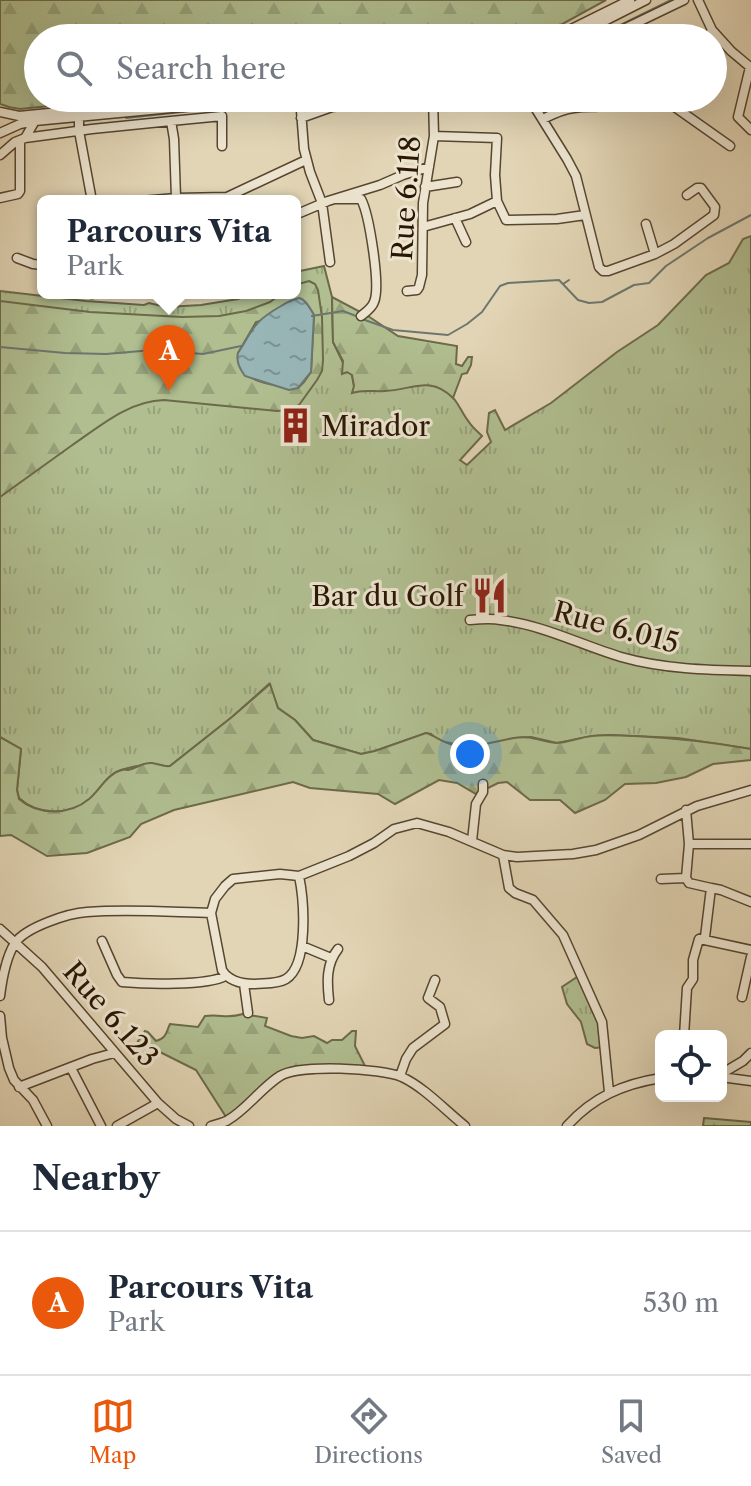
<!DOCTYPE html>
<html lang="en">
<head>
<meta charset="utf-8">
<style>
	:root { --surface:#fff; --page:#f2f2f3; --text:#1f2937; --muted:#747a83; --line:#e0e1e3; --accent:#ea580c }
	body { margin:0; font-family:"Libre Caslon Text",serif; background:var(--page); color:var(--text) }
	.controls { position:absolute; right:24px; bottom:24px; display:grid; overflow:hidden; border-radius:12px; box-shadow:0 8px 32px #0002 }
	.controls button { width:72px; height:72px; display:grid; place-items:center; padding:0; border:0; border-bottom:2px solid var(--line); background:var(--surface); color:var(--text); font:40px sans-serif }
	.you { position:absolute; left:470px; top:754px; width:28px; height:28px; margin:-20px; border:6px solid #fff; border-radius:50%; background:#1a73e8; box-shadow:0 0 0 12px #1a73e833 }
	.badge { display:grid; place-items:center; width:52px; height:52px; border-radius:50%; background:var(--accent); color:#fff; font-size:26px; font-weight:700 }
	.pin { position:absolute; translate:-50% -66px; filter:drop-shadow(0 2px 4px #0008) }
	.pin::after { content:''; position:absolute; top:42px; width:28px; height:24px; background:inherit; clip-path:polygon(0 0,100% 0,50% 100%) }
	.popup { position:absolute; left:37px; top:195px; width:264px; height:104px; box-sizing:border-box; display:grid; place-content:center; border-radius:12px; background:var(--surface); filter:drop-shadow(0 2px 6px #0005); font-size:26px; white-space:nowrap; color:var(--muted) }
	.popup b { font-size:30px; color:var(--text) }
	.popup::after { content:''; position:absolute; left:50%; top:100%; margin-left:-16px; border:16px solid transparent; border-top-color:var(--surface) }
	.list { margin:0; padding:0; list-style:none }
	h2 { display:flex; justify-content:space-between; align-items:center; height:104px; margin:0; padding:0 32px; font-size:34px }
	h2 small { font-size:26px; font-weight:400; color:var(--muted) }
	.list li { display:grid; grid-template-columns:52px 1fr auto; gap:24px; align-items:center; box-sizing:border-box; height:144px; padding:0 32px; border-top:2px solid var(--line) }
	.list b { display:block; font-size:30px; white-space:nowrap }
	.list p { margin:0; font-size:26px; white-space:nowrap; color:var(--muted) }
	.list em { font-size:26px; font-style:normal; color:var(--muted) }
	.icon { flex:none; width:44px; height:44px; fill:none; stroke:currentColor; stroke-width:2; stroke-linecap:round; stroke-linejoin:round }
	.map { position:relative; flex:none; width:751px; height:1126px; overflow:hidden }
	.search { position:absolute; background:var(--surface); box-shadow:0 8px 32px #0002; left:24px; right:24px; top:24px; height:88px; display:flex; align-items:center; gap:20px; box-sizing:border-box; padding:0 28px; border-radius:44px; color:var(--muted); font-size:30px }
	.sheet { height:248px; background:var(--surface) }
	nav { display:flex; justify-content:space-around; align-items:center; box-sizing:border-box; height:112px; border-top:2px solid var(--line); background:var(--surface); font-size:22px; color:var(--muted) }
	nav a { display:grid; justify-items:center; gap:4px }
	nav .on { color:var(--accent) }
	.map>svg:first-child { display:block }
	.grass { fill:url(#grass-tufts); stroke:#6c6a4a; stroke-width:2 }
	.forest { fill:url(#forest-firs); stroke:#6c6a4a; stroke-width:2; fill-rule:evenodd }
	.water { fill:url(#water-ripples); stroke:#6c766f; stroke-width:2 }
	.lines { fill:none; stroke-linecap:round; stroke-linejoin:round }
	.stream { stroke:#6c766f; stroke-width:2 }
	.minor-casing { stroke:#574630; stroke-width:11 }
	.minor { stroke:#ece4cf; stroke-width:8 }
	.labels { text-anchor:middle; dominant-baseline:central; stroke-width:6; stroke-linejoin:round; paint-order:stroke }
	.street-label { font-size:28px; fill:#291704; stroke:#ece4cf }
	.poi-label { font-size:28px; fill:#291704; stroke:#ece4cf; text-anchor:start }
</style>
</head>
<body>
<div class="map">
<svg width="751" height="1126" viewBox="0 0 751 1126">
	<defs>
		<pattern id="grass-tufts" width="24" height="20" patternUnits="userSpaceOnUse" patternTransform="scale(2)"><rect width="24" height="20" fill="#b0be90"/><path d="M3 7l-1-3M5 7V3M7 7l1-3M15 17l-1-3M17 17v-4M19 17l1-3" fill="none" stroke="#97a37b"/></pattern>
		<pattern id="forest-firs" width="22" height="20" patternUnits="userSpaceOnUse" patternTransform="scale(2)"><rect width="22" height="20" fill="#b0be90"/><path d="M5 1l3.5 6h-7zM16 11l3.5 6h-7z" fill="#97a37b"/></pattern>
		<pattern id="water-ripples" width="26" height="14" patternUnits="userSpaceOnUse" patternTransform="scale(2)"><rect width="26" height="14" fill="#98b6b7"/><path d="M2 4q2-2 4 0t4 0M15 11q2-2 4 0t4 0" fill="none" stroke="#7c9393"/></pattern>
	</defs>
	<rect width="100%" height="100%" fill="#e2d5b5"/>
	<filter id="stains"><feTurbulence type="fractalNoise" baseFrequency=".0025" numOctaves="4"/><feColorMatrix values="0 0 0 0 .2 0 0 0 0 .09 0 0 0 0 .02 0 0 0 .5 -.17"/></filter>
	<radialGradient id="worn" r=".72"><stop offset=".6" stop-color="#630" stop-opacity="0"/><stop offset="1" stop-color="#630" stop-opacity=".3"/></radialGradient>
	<path class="grass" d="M 751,236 L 751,749 L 678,738 L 610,735 L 593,736 L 557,743 L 531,737 L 515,738 L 483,746 L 462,745 L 439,741 L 431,734 L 426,733 L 375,751 L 361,754 L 313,740 L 295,720 L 278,708 L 269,684 L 232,717 L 170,766 C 163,767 159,764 152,764 C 143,765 130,767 121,770 C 107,774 99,791 89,800 C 69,816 37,815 19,798 L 17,790 L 21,749 L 0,737 L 0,291 L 86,301 L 144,305 L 149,303 L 166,307 L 201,305 L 238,299 L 254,293 L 295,293 L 295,272 L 324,266 L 332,297 L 333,342 L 347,371 L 352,375 L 354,386 C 384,402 419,372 447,392 C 459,401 460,411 469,422 C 472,427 477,431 482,436 L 460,460 L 467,465 L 491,442 L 487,432 L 489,413 L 495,410 L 505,430 L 551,403 L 617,352 L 658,325 L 706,275 L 729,263 L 743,239 Z
		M 580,975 L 601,1023 L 604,1047 L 595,1048 L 587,1044 L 581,1022 L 567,1004 L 562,987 Z"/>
	<path class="forest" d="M 0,0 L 606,0 L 537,38 L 38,38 L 38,98 L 130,98 L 20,109 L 9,107 L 0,104 Z
		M 309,281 L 315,284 L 318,290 L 322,317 L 323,360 L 322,371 L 317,380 L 299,405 L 289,410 L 277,411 L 164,400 C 128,401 99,427 71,446 C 47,463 24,480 0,497 L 0,301 L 90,312 L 182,317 L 219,316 L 246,311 L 270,302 L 282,293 L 295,293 L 295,285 ZM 309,307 L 314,315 L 311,372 L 304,382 L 298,388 C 277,386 234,383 238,353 L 256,322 Z
		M 332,297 L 368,316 L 398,336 L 457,346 L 456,364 L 462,366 L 468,357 L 472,357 L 471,365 L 467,373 L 462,374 L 453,398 C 430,375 412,390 385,391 C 373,392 364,389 352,393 L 354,386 L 352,375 L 347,372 L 342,374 L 343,361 L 333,342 Z
		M 270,684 L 278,708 L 295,720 L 313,740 L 361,754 L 375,751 L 426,733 C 436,736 443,743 454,745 C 479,748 491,742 514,738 C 532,735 541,742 556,743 C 567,743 580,737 592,736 C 606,734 621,736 635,736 C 674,738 712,742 751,749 L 751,760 L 713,764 L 686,777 L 656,783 L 625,784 L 605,800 L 575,813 L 560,800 L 530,800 L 507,782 L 498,783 L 476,794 L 457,783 L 439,780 L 395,804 L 378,794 L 310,788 L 293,782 L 174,810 L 141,824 L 130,837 L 87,853 L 47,856 L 11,835 L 0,836 L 0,737 L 21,749 L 17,790 L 19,799 C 37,815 69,816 89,799 C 99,791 108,773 122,770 C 124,769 126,770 128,770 C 137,768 143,762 152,763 C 160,764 163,767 170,766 L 232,717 Z
		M 243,1014 L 267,1018 L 265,1026 L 291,1036 L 302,1038 L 314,1036 L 327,1043 L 332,1040 L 342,1040 L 352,1031 L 356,1031 L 355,1046 L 367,1070 L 284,1073 L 228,1120 L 196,1070 L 138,1041 L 145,1031 L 148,1032 L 156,1041 C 167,1038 166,1032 170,1024 L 198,1027 L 205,1016 C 221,1014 227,1019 243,1014 Z
		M 704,1118 L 751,1122 L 751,1126 L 703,1126 Z"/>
	<path class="water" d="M 299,298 C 306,299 310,309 314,315 L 311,372 L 298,388 L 289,390 L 245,376 C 240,369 236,362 238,353 C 254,328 253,322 281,306 C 287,302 291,300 299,298 Z"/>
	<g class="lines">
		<path class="stream" d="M 594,38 L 671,0
			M 304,102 L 345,98
			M 126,118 L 237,106 L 296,103
			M 563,284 L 569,280
			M 312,316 L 343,311 L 356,316
			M 362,319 L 393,330 L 448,335 L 467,324 L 482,312 L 500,286 L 508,283 L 559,280 L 578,300 L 589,303 L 602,302 L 634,285 L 649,283 L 666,266 L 708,238 L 751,215
			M 0,347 L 65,353 L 106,354 L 153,350 L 203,354 L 241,346"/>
		<defs>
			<path id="minor" d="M 698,0 L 712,30 L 708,38
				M 712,30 L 731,51 L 750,67 L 738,117 L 751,130
				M 553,38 L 630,0
				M 571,38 L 646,0
				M 605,38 L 684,0
				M 300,98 L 304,149 L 310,172 L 322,203 L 330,262
				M 529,98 L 567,159 L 576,176 L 599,267 L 603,271 L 608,271 L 655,254 L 646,224
				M 662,98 L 730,146
				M 0,112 L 19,116 L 199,98
				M 79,115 L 79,131 L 92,201
				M 301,118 L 332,107 L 372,101
				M 543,119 C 553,114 563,109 574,108 C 594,105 600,110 620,101
				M 171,121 L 222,116 L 222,146
				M 0,133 L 20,124 L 35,121 L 276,98
				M 25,138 L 92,129 L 171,121 L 174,139 L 176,198 L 227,197 L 306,160
				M 0,155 L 15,142 L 25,138 L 35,121
				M 425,187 L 457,182
				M 0,198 L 18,194 L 20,191 L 20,140
				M 337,199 L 361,199 C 369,214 381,286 374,302 C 372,308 366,312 361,316
				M 141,201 L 176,198 L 176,200
				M 497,201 L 506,220 L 557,219 L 585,215
				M 295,215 L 328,201 L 380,185 L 403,175 L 429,167
				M 455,218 L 466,242
				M 423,227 L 470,214 L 497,201 L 495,175 L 497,138 L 434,136
				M 655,254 L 674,244 L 714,215 L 715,207 L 701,188 L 697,188 L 687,195
				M 17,258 L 33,264 L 43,265
				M 407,291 L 417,290 L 419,287 L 422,275 L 423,203 L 434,136 L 433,98
				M 92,294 L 92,293
				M 470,620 C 480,619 491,618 501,620 C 543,625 581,645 621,657 C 663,669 707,670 751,671
				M 686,810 L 689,844 L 686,878
				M 472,841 L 476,804 L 483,792 L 483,784
				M 689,844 L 751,844
				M 503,855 L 517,857 L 573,854 L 596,850 L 639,835 L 697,806 L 751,790
				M 299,876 C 304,900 309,965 286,979 C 278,984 265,983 255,984 C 243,984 229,982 222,970 L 211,913 L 215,899 L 225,886 L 233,879 L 280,874 L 299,876 L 349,856 L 374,843 L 394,829 L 417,823 L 449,832 L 503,855 L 509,888 L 515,893 L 533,900 L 563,935 L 602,1022 L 609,1092
				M 661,879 L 686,878 L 689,883 L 711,888
				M 0,929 L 42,967 L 158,1103 L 176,1119 L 189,1126
				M 700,939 L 751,950
				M 102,941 L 117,975 L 122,982 C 144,984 208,986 225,976
				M 302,946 L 331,958
				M 244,984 L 248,1013
				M 0,996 C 2,980 6,957 15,943 C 26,927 69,913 87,912 C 128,909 170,912 211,913
				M 742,997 L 751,957
				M 329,1000 C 327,982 326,964 338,949
				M 0,1016 L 2,1038 L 9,1068 L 14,1080 L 33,1100 L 47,1126
				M 684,1036 L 687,988 L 693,979 L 693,960 L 699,939 L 705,937 L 711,888 L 721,890 L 751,902
				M 71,1068 L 101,1126
				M 721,1074 L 743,1061 L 751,1053
				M 400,1076 L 406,1059 L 413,1048 L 445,1024 L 440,1007 L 428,998 L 435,980
				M 721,1077 L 751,1081
				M 19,1087 L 92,1059 L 114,1053
				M 117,1126 L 158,1103
				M 211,1126 C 216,1124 224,1123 228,1120 C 246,1110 261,1088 280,1076 C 299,1064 381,1068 402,1077 C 425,1088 445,1110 465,1126
				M 567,1126 C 593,1097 623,1084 661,1078"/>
		</defs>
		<use href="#minor" class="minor-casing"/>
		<use href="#minor" class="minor"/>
	</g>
	<defs>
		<symbol id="building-bare" viewBox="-9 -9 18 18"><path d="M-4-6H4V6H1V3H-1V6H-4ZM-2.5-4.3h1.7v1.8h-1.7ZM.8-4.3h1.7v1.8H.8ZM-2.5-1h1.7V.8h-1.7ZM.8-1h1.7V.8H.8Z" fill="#8f2418" stroke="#ece4cf" stroke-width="2.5" paint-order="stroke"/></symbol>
		<symbol id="restaurant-bare" viewBox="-9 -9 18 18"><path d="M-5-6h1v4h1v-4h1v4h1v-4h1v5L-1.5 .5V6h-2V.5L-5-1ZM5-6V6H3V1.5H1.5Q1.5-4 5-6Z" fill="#8f2418" stroke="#ece4cf" stroke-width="2.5" paint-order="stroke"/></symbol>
	</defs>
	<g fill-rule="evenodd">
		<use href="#building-bare" x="270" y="400" width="51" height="51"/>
		<use href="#restaurant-bare" x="464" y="570" width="51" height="51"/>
	</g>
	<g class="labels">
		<g class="street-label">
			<text transform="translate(406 198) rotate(-86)">Rue 6.118</text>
			<text transform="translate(616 627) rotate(15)">Rue 6.015</text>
			<text transform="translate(111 1014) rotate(49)">Rue 6.123</text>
		</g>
		<g class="poi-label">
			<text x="321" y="426">Mirador</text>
			<text x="464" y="596" text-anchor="end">Bar du Golf</text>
		</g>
	</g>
	<rect width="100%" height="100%" filter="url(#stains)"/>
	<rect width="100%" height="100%" fill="url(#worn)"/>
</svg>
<div class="controls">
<button><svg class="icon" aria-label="locate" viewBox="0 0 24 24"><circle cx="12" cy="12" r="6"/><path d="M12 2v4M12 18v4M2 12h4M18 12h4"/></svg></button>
</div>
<div class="you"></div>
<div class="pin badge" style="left:169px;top:391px">A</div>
<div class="popup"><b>Parcours Vita</b>Park</div>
<div class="search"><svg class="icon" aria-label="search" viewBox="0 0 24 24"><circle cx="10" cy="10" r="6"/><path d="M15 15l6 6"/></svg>Search here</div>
</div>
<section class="sheet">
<h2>Nearby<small></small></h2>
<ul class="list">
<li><span class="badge">A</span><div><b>Parcours Vita</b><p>Park</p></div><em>530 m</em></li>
</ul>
</section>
<nav>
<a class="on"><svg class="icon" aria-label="map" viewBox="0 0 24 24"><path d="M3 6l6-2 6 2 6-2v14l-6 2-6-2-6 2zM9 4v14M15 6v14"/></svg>Map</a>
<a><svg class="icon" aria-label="directions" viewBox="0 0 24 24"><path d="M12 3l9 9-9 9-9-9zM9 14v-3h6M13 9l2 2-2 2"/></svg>Directions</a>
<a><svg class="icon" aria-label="saved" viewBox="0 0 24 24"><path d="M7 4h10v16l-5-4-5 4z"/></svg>Saved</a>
</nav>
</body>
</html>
